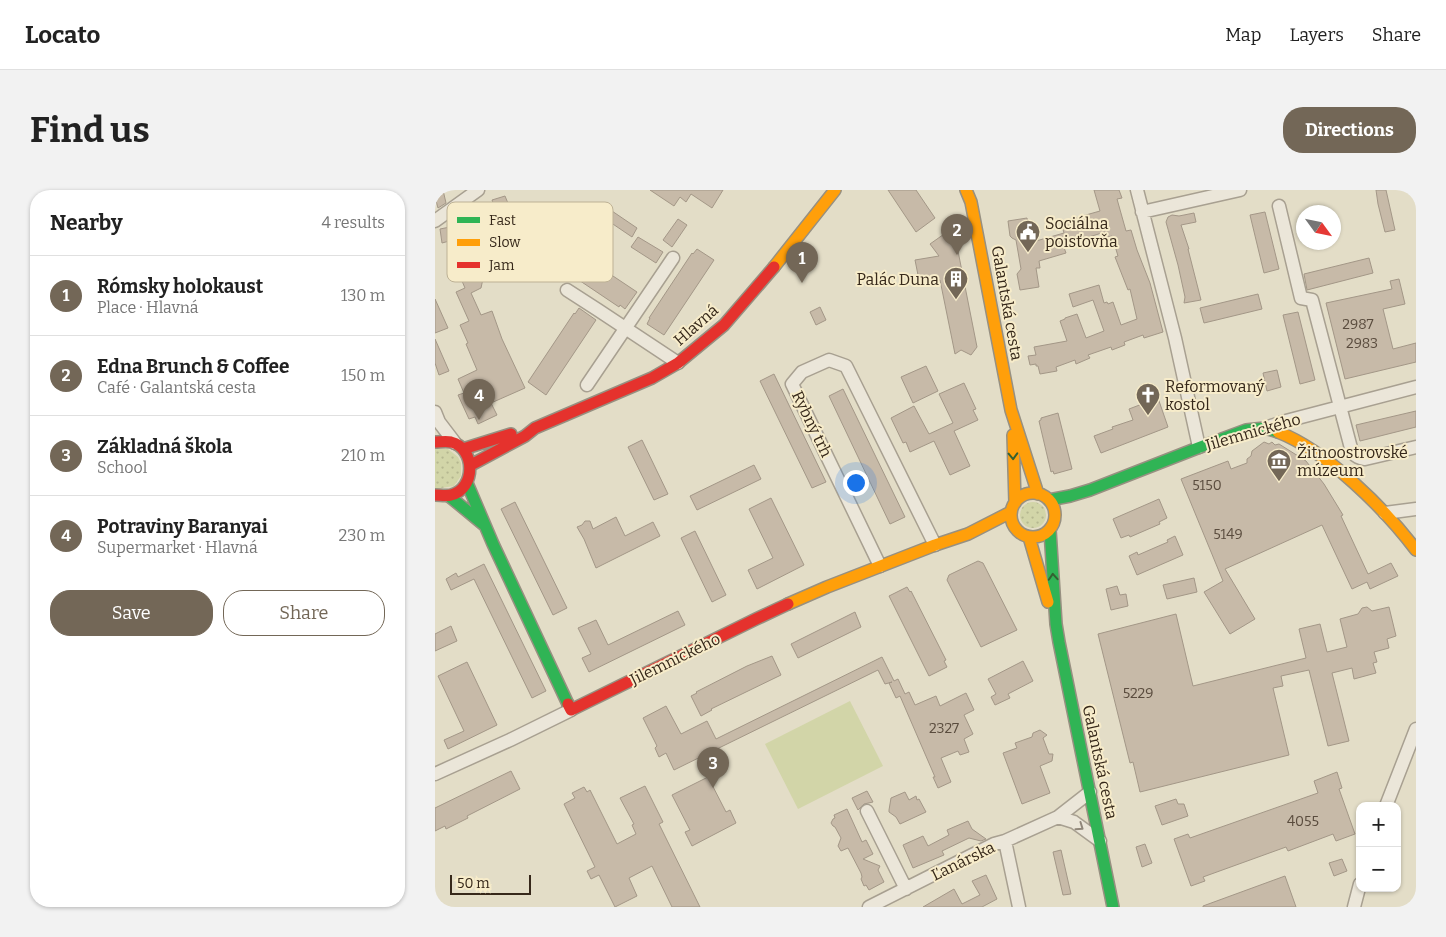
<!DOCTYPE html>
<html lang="en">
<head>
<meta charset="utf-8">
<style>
	:root { --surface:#fff; --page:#f2f2f2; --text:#222; --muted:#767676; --line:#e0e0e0; --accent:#736757 }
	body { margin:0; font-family:Bitter,serif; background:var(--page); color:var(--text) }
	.controls { position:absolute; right:15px; bottom:15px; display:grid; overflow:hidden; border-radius:10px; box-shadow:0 1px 4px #0004 }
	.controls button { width:45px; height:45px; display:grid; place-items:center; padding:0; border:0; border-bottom:1px solid var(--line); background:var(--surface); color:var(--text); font:25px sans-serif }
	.compass { position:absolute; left:861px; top:15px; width:45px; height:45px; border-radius:50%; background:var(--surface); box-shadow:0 1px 4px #0004; rotate:123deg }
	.scale { position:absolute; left:15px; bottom:12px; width:81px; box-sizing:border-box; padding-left:5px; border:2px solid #36281a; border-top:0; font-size:14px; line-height:18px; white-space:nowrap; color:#36281a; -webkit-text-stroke:4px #f7ecca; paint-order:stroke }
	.you { position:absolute; left:420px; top:292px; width:18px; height:18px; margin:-12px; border:4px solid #fff; border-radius:50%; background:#1a73e8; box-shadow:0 0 0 8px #1a73e833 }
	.badge { display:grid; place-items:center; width:32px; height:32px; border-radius:50%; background:var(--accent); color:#fff; font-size:16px; font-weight:700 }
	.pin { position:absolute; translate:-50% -41px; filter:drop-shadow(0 1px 2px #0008) }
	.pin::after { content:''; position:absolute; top:26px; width:18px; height:15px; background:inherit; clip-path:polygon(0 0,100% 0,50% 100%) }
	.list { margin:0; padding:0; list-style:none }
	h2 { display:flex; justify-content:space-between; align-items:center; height:65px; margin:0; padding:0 20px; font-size:21px }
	h2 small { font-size:16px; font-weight:400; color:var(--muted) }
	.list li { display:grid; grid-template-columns:32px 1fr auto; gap:15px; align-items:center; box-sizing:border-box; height:80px; padding:0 20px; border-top:1px solid var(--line) }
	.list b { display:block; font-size:19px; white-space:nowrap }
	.list p { margin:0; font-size:16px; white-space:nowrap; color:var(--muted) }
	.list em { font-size:16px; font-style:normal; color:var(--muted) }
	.actions { display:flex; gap:10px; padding:15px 20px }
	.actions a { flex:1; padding:11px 0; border:1px solid var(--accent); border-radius:20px; text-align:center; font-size:18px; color:var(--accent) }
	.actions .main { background:var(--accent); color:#fff }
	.map { position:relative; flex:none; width:981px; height:717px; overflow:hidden; border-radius:20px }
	header { display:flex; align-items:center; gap:30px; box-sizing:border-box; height:70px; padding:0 25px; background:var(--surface); border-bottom:1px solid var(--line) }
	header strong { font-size:24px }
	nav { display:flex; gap:28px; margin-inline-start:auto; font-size:18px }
	.intro { display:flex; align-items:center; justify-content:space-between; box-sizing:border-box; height:120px; padding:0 30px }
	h1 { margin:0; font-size:35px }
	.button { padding:12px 22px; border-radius:20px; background:var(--accent); color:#fff; font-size:18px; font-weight:700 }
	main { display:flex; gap:30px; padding:0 30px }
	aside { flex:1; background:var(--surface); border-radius:20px; box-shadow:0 1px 4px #0004 }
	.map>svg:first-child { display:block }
	.grass { fill:url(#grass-dots) }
	.pitch { fill:#d2d5a8 }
	.building { fill:#c7baa8; stroke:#a39787 }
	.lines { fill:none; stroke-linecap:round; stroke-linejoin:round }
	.street-casing { stroke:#a8a091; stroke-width:15 }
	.fast-casing { stroke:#979081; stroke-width:14 }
	.slow-casing { stroke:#979081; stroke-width:14 }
	.jam-casing { stroke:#979081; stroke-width:14 }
	.street { stroke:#ebe6d9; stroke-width:12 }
	.fast { stroke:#30b455; stroke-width:11 }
	.slow { stroke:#ff9f0a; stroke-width:11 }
	.jam { stroke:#e5322d; stroke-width:11 }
	.oneway { stroke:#346032 }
	.oneway2 { stroke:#90877a }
	.labels { text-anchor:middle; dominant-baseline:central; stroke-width:4; stroke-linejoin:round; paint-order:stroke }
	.number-label { font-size:14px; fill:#5a4c3e }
	.poi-label { font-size:16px; fill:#36281a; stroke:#f7ecca; text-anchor:start }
	.street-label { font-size:16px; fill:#36281a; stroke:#f7ecca }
	.key { fill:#f7ecca; stroke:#bdb195; stroke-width:1 }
	.key-label { font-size:14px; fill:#36281a }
</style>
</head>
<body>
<header>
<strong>Locato</strong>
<nav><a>Map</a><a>Layers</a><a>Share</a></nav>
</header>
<div class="intro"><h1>Find us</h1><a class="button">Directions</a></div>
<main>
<aside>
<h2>Nearby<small>4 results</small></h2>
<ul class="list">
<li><span class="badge">1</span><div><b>Rómsky holokaust</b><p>Place · Hlavná</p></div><em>130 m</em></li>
<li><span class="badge">2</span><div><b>Edna Brunch &amp; Coffee</b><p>Café · Galantská cesta</p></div><em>150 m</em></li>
<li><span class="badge">3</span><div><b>Základná škola</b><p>School</p></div><em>210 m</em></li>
<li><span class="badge">4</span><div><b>Potraviny Baranyai</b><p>Supermarket · Hlavná</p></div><em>230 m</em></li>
</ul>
<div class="actions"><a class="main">Save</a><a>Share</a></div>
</aside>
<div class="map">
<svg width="981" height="717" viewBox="0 0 981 717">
	<defs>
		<pattern id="grass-dots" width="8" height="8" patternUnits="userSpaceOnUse" patternTransform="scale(1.25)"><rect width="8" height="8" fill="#d2d5a8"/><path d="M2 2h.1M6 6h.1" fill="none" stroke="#b5b790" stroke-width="1.8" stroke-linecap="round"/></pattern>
	</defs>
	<rect width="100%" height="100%" fill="#e3ddc7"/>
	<path class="grass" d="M 0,259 L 13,259 L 23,267 L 26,273 L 26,286 L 19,296 L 0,299 Z
		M585 325a13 13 0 1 1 26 0a13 13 0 1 1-26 0Z"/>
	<path class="pitch" d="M 415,511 L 448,576 L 363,619 L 330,554 Z"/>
	<path class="building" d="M 0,0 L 8,0 L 11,13 L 3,18 L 0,7 Z
		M 215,0 L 288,0 L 277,18 L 256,4 L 251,12 L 245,7 L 239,16 Z
		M 453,0 L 481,0 L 500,28 L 481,42 Z
		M 659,0 L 684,0 L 687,8 L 682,9 L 691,41 L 696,40 L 702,60 L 715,93 L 728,142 L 709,148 L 708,145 L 689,152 L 690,155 L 677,160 L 676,157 L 653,165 L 655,168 L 641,174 L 640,170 L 621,177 L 622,181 L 605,184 L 603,176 L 601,176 L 601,174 L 595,175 L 593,166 L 601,165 L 599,157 L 632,151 L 625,131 L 630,129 L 630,128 L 642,124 L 651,148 L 669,141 L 658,110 L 638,117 L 634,104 L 664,95 L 669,113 L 672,112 L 673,114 L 678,112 L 686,135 L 702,129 L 695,99 L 693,100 L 680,67 L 683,66 L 677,46 L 672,47 L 670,42 L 628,55 L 631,63 L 604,71 L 605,78 L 601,78 L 604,97 L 585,100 L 582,84 L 586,79 L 581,50 L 577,48 L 575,46 L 573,31 L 592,28 L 595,46 L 600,46 L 601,51 L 629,43 L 626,32 L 665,21 Z
		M 941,0 L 951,0 L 960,40 L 950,42 L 943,14 Z
		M 70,6 L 77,23 L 64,29 L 57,10 Z
		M 135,15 L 140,30 L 165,19 L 169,27 L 174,19 L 202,38 L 197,47 L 169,28 L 129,46 L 124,37 L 127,36 L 122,18 Z
		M 830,22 L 844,79 L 829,83 L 815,25 Z
		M 759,23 L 761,32 L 746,35 L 754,59 L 753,59 L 766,110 L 749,113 L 750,107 L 743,75 L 731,32 L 733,27 L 737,25 L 744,26 Z
		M 243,29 L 252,35 L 237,57 L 228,50 Z
		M 15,37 L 18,50 L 7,53 L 5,39 Z
		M 512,42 L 522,56 L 542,157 L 536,165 L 526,160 L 520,164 L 505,90 L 502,90 L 502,87 L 484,90 L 480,70 L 504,66 L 495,54 Z
		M 103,47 L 108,56 L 49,84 L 46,98 L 36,103 L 46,125 L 57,121 L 67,149 L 90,198 L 56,213 L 62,225 L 43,234 L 40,227 L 34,229 L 23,205 L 29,203 L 23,189 L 42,180 L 31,154 L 33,153 L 25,135 L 34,131 L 21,102 L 30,98 L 24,84 L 46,75 Z
		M 203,47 L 228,62 L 221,73 L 196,57 Z
		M 127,52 L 202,102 L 190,119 L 185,115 L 184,117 L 120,74 L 121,73 L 116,69 Z
		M 262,59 L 279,70 L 229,145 L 212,134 L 215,128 L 214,128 L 257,63 L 258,64 Z
		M 934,68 L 938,83 L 872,100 L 869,84 Z
		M 964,89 L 970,114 L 948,119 L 958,159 L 981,153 L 981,172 L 910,189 L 891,113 L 957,99 L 955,91 Z
		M 823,104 L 827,119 L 769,133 L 765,118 Z
		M 0,109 L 13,138 L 0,143 Z
		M 385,117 L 391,130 L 381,135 L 375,122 Z
		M 144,118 L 161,130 L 111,205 L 93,192 L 139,123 L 140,124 Z
		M 863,122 L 880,190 L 865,194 L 848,125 Z
		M 0,149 L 14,181 L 4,185 L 0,173 Z
		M 491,176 L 503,201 L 478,213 L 466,187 Z
		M 842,180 L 846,197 L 832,201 L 828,183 Z
		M 339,184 L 391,292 L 377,298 L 325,191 Z
		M 529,193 L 541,219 L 538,220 L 543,230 L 519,241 L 535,276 L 515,285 L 499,251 L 475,262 L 471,252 L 468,253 L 456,228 L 479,216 L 494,244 L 518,233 L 504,204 Z
		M 408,199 L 470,327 L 455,334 L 394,206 Z
		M 723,208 L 733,237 L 666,263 L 659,246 L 678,239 L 677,237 L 698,230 L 694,219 Z
		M 981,221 L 981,237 L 925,251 L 921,235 Z
		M 623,223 L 637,279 L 619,284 L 618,281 L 616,282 L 604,231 L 606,230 L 606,228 Z
		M 207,250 L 233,304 L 219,310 L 193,257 Z
		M 829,252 L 834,254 L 837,252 L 840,255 L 844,254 L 871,271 L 889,294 L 908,325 L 906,326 L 933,384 L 956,373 L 963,386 L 935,399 L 932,392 L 917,399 L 887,335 L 790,379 L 820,429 L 795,444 L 769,402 L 788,391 L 746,289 L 793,271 L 796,279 L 812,273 L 812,269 L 816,266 L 817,261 Z
		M 319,275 L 326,289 L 262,320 L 255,306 Z
		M 336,308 L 369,375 L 322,399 L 313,380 L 338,368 L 314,319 Z
		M 724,309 L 732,328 L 724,332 L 725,334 L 695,347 L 694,345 L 686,348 L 678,329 Z
		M 80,312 L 132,418 L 118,425 L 66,319 Z
		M 181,327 L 190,346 L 218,332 L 225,346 L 161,378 L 149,349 L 142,337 L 147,335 L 150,331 L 155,331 L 158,339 Z
		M 260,341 L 291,405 L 277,412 L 246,348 Z
		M 740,346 L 748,365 L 702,385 L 694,366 L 702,362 L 703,365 L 733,352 L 732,350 Z
		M 543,371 L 548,373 L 582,440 L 546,457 L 512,390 L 514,385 Z
		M 49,374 L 111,501 L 97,508 L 39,389 L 16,400 L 11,389 L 21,383 L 23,387 Z
		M 759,388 L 762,402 L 732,409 L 728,395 Z
		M 682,396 L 685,405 L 691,404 L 693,416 L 676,420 L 671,399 Z
		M 472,397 L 475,402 L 476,401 L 511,470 L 509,471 L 512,477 L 494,486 L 454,406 Z
		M 932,417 L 937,421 L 954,417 L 961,446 L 952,449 L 954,458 L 939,462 L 942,472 L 938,473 L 941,483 L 919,489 L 917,478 L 897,483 L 914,551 L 893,556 L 874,480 L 846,486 L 848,496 L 838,498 L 854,565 L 705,602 L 698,572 L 695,573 L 663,444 L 741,424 L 758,496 L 871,468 L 864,439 L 885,434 L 892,462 L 912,457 L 905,429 L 923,424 L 927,418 Z
		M 243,421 L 250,435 L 154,482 L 147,468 L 156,464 L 143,438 L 161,430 L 173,455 Z
		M 420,422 L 426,437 L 363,468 L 356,454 Z
		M 16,436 L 22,451 L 0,461 L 0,444 Z
		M 337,466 L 346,485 L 276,519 L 277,520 L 266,526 L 256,506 L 262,503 L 261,502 L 312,476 Z
		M 447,467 L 459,491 L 463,489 L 470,504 L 474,502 L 480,515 L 501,506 L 505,516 L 531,503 L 539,520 L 529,525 L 538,544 L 529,549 L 534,562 L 525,565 L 523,561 L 506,568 L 516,592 L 503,598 L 498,587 L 500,587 L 465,506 L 461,508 L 454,493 L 457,492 L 450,494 L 443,480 L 239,580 L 231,563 L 224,567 L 220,558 L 222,556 L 208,528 L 231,516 L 246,544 L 272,531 L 281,549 Z
		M 588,471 L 598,491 L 573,504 L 575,508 L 560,515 L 556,507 L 561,504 L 553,489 Z
		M 32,472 L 62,535 L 13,559 L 9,550 L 29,541 L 3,486 Z
		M 605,540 L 612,545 L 608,548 L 614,564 L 618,564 L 617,571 L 605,576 L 615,603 L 587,614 L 568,563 L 582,558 L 580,553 L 597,547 L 598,543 Z
		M 76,581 L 85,599 L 32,626 L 33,628 L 11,639 L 10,636 L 0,641 L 0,618 Z
		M 902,582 L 907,598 L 904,599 L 920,644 L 901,651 L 898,644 L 853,661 L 851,657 L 768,687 L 770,691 L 756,696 L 739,649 L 753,644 L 755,648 L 883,603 L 879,591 Z
		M 273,587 L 291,622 L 295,620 L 301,633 L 257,656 L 250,642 L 255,640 L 237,605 Z
		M 210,596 L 228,632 L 224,634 L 265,717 L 237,717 L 217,676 L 194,688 L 202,706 L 180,717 L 164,685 L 156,689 L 152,681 L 160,677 L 129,614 L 140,608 L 137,603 L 149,597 L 152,602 L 155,600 L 182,654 L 201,644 L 197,635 L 199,634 L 185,608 Z
		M 432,601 L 438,612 L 429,614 L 423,620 L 417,608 Z
		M 470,602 L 474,610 L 481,606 L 482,610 L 484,609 L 491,622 L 465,634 L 461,627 L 454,622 L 454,620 L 456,608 Z
		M 741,609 L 743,614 L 749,614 L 753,626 L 727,635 L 720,616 Z
		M 412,619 L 427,652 L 431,650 L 438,664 L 428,669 L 445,676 L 443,680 L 449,692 L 434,700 L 431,695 L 429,696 L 426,689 L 427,687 L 426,683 L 413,658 L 406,661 L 403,656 L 406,648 L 400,637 L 398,636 L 396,633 L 398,629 L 400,628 L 399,625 Z
		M 533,631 L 537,639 L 551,649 L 546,651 L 534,648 L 507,661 L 509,665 L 478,678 L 468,655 L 488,646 L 493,656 L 514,645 L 512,640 Z
		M 710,654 L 717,673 L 707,677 L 701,657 Z
		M 626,660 L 636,704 L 628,705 L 618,662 Z
		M 907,669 L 912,681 L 899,686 L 894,673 Z
		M 551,685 L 562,709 L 547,717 L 488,717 L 519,699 L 527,714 L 545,705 L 537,691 Z
		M 850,686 L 861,717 L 768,717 L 768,716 Z"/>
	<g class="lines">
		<defs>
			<path id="street" d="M 702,0 L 740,148 L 764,257
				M 844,16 L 866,108 L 877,110 L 917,262 C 921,267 924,268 930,269 L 981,257
				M 707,22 L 805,0
				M 0,31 L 43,0
				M 132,100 L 163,120 L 243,173
				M 152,195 L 238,68
				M 0,222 L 4,232 L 20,253
				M 830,238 L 851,231 L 981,197
				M 950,323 L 981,319
				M 445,376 L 357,194 L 367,182 L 394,170 L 411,176 L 500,355
				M 0,584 L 75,550 L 136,520
				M 951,616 L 981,539
				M 432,621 L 471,699
				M 623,627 L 639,632 L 665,651
				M 570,651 L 584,717
				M 434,717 L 559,654 L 570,651 L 623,627 L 655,602
				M 919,717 L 925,694"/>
			<path id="fast" d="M 32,293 L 58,354 L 133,514
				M 14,306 L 48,334
				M 614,310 L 635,306 L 655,300 L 760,259 L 811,240 L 830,238 L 843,242
				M 615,340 L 621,434 L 624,452 L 678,717"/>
			<path id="slow" d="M 531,0 L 536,12 L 576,220 L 603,304
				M 339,77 L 400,0
				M 843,242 C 892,261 950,319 981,360
				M 578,245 L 580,313
				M576 325a22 22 0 1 1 44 0a22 22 0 1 1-44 0Z
				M 594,347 L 613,412
				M 353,414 L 392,397 L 500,355 L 533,344 L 576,322"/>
			<path id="jam" d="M 0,252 C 5,252 11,251 16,252 C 41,258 41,299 16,305 C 11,306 5,305 0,305
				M 28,259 L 76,244
				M 36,275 L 90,246 L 100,238 L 217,188 L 243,173 L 289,135 L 339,77
				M 133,514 L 136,520 L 321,429 L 353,414"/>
		</defs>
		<use href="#street" class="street-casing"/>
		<use href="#fast" class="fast-casing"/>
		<use href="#slow" class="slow-casing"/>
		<use href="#jam" class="jam-casing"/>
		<use href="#street" class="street"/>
		<use href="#fast" class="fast"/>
		<use href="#slow" class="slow"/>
		<use href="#jam" class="jam"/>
	</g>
	<defs><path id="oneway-chevron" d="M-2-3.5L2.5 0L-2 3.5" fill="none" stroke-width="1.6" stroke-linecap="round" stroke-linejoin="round" transform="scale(1.25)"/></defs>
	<g class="oneway">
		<use href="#oneway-chevron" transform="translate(578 266) rotate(88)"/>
		<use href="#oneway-chevron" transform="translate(618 387) rotate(-94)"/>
	</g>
	<use class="oneway2" href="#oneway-chevron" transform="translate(645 637) rotate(35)"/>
	<defs>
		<symbol id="civic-pin" viewBox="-11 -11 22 30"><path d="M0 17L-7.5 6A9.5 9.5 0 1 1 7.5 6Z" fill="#736757" stroke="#f7ecca"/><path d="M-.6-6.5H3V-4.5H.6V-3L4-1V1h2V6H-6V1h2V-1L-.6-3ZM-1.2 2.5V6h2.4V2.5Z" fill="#fff"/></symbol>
		<symbol id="building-pin" viewBox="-11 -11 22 30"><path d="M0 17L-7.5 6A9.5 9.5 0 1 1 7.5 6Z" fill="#736757" stroke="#f7ecca"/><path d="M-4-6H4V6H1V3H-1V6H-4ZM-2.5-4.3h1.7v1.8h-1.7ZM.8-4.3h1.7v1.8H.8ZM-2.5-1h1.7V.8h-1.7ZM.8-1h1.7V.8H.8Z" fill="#fff"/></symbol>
		<symbol id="church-pin" viewBox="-11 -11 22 30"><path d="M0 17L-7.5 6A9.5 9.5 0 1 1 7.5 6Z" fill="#736757" stroke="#f7ecca"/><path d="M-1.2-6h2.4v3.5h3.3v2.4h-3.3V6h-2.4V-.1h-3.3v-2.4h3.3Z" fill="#fff"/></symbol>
		<symbol id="museum-pin" viewBox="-11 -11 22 30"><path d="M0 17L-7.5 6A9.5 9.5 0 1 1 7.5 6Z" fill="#736757" stroke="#f7ecca"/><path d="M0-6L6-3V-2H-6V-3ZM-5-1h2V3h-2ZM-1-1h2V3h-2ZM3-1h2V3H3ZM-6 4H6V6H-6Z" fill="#fff"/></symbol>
	</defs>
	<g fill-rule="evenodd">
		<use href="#civic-pin" x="579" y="28" width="28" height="38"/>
		<use href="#building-pin" x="507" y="75" width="28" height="38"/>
		<use href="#church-pin" x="699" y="191" width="28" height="38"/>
		<use href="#museum-pin" x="830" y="257" width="28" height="38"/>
	</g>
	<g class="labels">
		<g class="number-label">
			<text x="923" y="134">2987</text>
			<text x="927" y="153">2983</text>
			<text x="772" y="295">5150</text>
			<text x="793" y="344">5149</text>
			<text x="703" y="503">5229</text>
			<text x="509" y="538">2327</text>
			<text x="868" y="631">4055</text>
		</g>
		<g class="poi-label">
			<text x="610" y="33">Sociálna<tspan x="610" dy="18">poisťovňa</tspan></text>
			<text x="504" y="89" text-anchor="end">Palác Duna</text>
			<text x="730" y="196">Reformovaný<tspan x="730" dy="18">kostol</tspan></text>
			<text x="862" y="262">Žitnoostrovské<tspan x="862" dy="18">múzeum</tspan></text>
		</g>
		<g class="street-label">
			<text transform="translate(572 113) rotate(80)">Galantská cesta</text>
			<text transform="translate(261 135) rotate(-41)">Hlavná</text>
			<text transform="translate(377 234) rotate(64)">Rybný trh</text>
			<text transform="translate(818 242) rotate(-16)">Jilemnického</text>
			<text transform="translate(240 469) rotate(-26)">Jilemnického</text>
			<text transform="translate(665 572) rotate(78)">Galantská cesta</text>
			<text transform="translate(528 671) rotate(-26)">Ľanárska</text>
		</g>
	</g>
	<rect x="12" y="12" width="166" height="80" rx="8" class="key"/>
	<rect x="22" y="27" width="23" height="6" fill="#30b455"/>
	<rect x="22" y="49" width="23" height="7" fill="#ff9f0a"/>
	<rect x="22" y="72" width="23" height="6" fill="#e5322d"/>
	<g class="key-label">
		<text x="54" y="35">Fast</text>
		<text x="54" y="57">Slow</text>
		<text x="54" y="80">Jam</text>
	</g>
</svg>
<div class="controls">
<button>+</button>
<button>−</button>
</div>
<svg class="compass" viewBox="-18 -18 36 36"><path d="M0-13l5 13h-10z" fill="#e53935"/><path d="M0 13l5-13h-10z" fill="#767676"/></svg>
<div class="scale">50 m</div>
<div class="you"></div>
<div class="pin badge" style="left:367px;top:93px">1</div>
<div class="pin badge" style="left:522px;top:65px">2</div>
<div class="pin badge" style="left:278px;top:598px">3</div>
<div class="pin badge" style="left:44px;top:230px">4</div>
</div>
</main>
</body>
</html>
